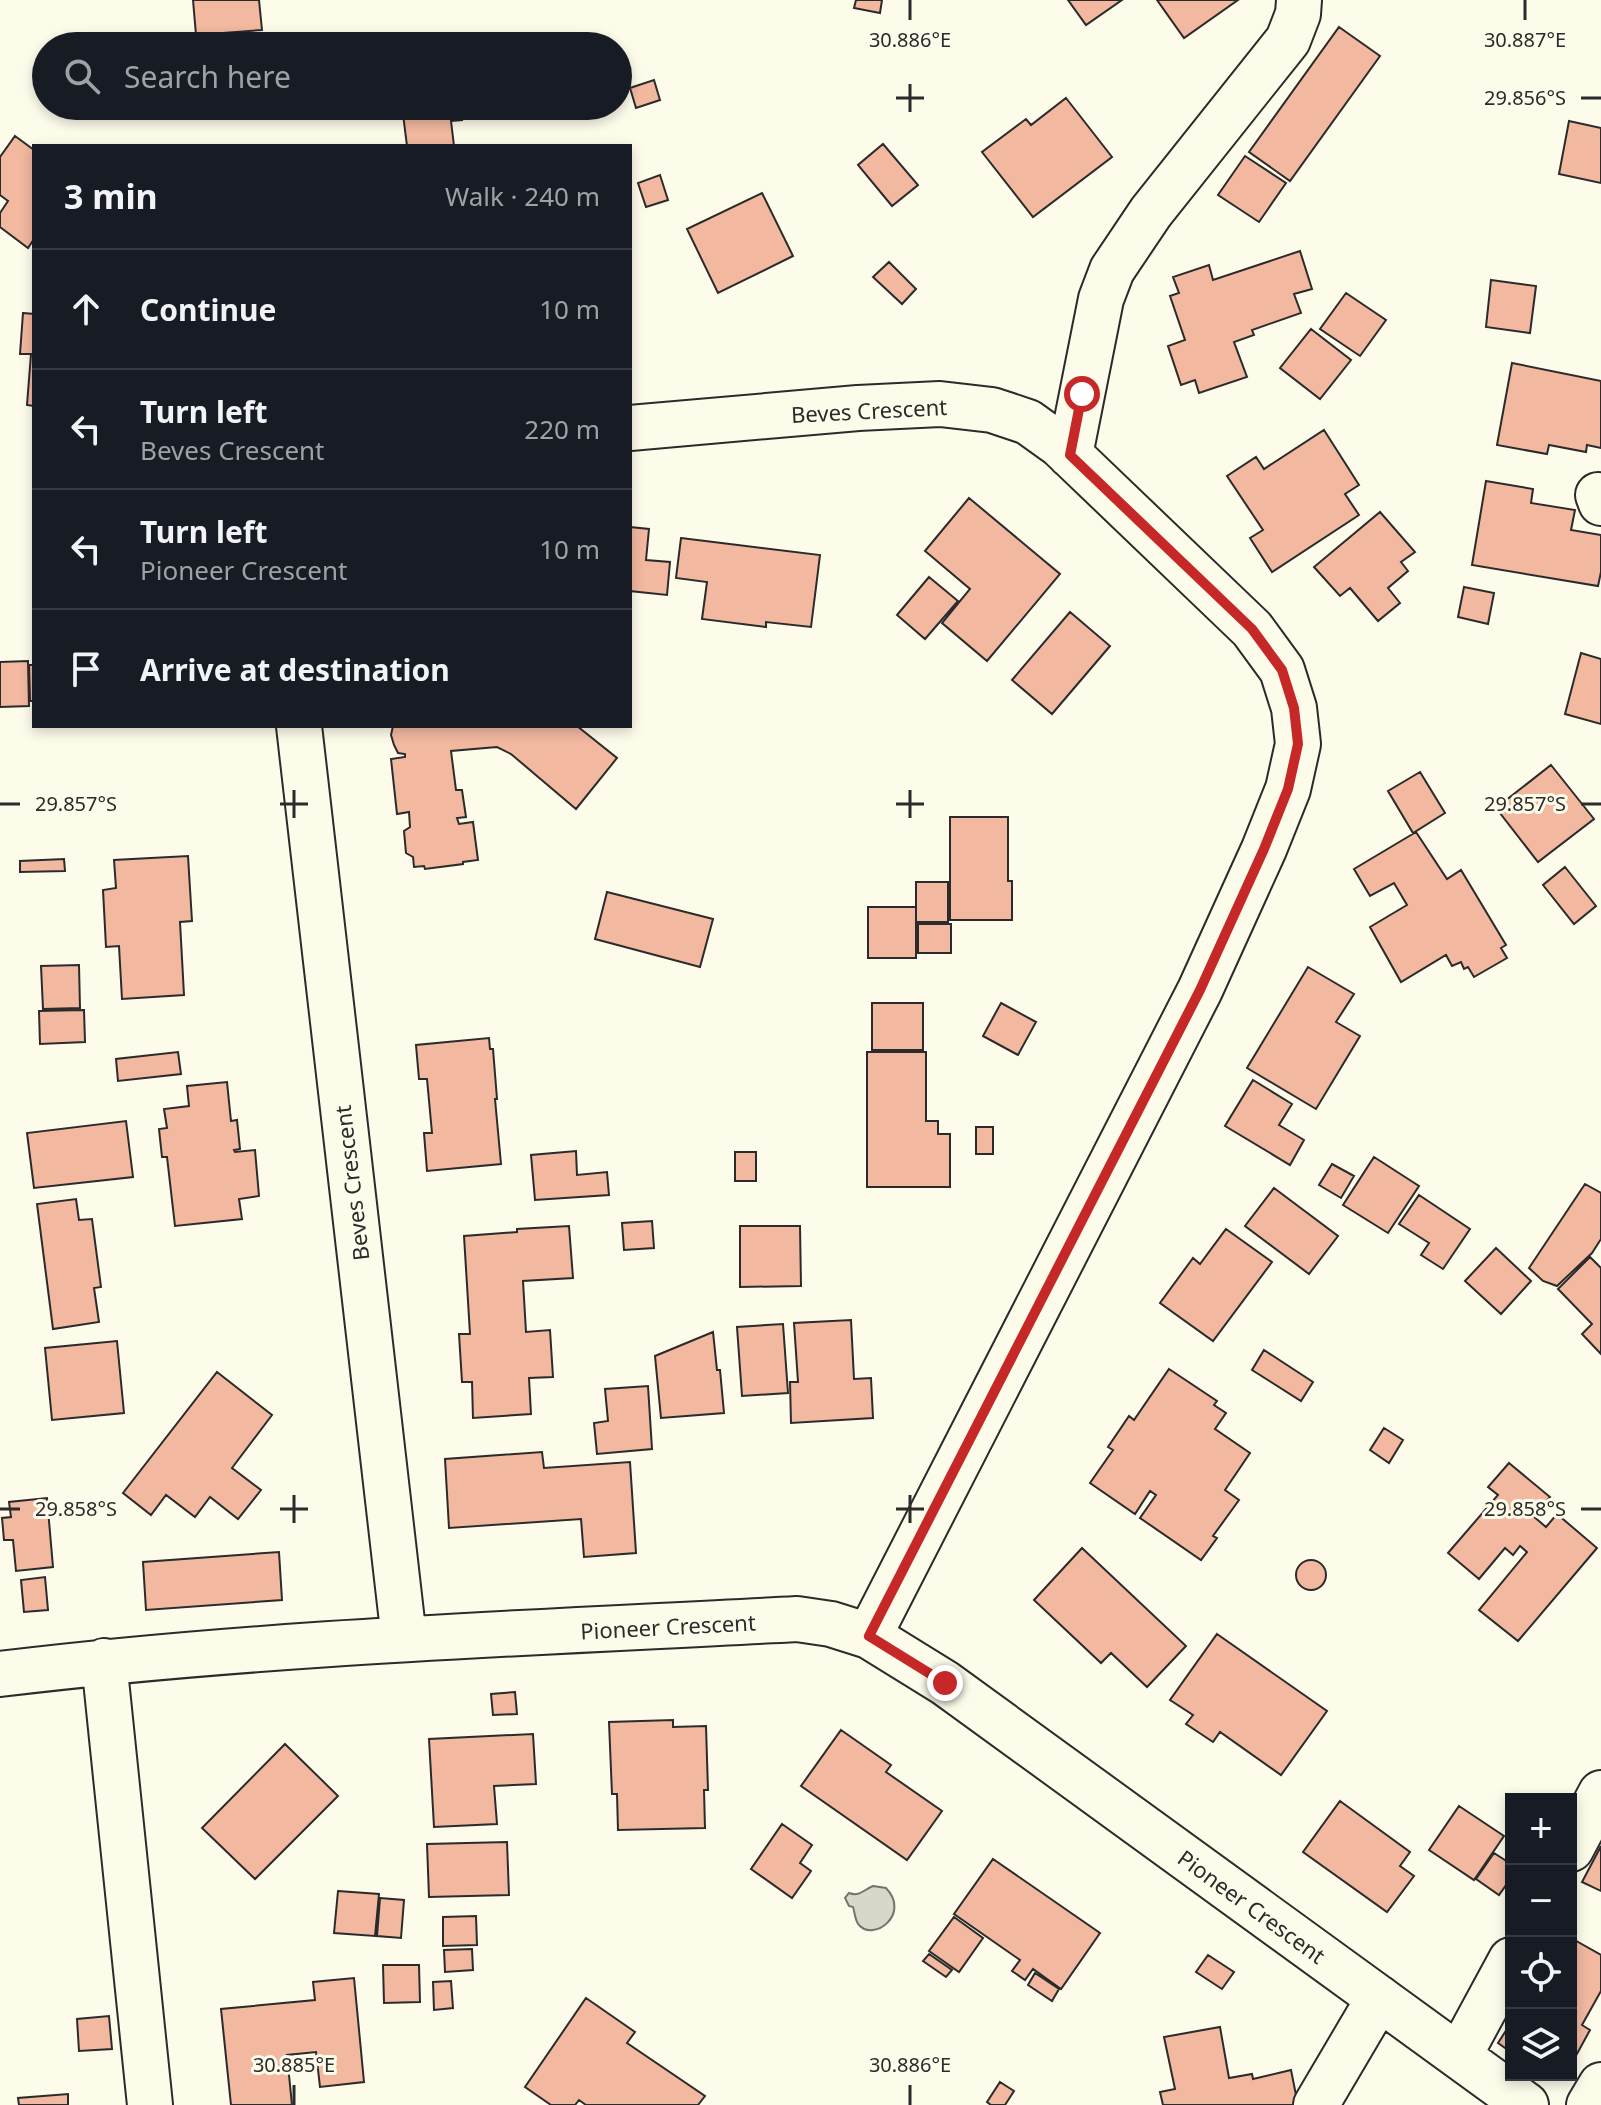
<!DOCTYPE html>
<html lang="en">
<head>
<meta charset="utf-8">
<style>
	:root { --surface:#171b24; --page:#242831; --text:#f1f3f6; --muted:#9ea1a6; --line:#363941 }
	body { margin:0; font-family:"Noto Sans",sans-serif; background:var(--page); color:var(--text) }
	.controls { position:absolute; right:24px; bottom:24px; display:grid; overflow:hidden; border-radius:0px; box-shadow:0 4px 12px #0003 }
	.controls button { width:72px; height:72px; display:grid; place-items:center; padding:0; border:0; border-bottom:2px solid var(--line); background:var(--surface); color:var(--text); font:40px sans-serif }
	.stop { position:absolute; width:24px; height:24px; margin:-18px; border:6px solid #c62828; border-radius:50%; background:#fff }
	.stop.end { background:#c62828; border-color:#fff; box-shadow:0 2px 8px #0008 }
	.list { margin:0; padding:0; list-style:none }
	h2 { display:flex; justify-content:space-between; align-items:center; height:104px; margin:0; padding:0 32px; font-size:34px }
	h2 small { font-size:26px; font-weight:400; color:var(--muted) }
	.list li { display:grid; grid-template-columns:52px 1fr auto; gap:24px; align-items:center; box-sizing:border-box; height:120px; padding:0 32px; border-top:2px solid var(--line) }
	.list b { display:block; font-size:30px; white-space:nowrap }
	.list p { margin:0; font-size:26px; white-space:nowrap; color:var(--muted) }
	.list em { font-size:26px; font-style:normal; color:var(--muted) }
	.icon { flex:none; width:44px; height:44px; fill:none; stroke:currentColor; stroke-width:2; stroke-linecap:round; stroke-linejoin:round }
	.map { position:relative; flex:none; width:1601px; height:2105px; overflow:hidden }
	.search { position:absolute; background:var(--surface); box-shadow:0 4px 12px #0003; left:32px; top:32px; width:600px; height:88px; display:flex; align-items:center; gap:20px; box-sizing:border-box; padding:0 28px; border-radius:44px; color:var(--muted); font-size:30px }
	.panel { position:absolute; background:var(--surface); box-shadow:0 4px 12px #0003; left:32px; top:144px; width:600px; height:584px; border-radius:0px }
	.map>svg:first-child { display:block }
	.water { fill:#d8d7c9; stroke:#74746e; stroke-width:2 }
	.building { fill:#f2b8a0; stroke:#2b2b2b; stroke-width:2 }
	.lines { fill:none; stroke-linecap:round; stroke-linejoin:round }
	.minor-casing { stroke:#2b2b2b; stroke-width:48 }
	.minor { stroke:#fdfbea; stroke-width:44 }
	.route { stroke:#c62828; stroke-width:10 }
	.ticks { fill:none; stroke:#2b2b2b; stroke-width:3 }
	.labels { text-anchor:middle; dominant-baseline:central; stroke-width:6; stroke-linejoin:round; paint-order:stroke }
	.street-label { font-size:22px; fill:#2b2b2b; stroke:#fdfbea }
	.ticks-label { font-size:20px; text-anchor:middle; fill:#2b2b2b; stroke:#fdfbea; stroke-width:6; stroke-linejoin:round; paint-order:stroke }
</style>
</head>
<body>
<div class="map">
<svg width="1601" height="2105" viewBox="0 0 1601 2105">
	<rect width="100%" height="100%" fill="#fdfbea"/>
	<path class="water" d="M 873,1886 L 886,1888 C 911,1914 874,1942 859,1925 C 855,1921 855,1913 853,1907 L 849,1906 L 845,1898 L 849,1893 C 860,1897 863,1890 873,1886 Z"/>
	<path class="building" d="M 193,0 L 259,0 L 262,30 L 196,35 Z
		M 856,0 L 882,0 L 880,13 L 854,8 Z
		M 1068,0 L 1122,0 L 1086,25 Z
		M 1157,0 L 1238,0 L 1184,38 Z
		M 1339,27 L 1380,56 L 1290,181 L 1249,152 Z
		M 654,80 L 660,100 L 636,108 L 630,88 Z
		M 1066,98 L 1112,157 L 1033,217 L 982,152 L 1026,119 L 1031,125 Z
		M 402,106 L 460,106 L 462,120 L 451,121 L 454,146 L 407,146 Z
		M 1569,121 L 1601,128 L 1601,183 L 1559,174 Z
		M 15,136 L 34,150 L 34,239 L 28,248 L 0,227 L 0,213 L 8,201 L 0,195 L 0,157 Z
		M 883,144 L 918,185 L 892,206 L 858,165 Z
		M 1245,156 L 1286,183 L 1259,222 L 1218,195 Z
		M 660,175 L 668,200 L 646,207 L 638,183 Z
		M 762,193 L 793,256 L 718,293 L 687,229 Z
		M 1300,251 L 1312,289 L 1294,294 L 1301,313 L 1252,330 L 1254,335 L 1234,342 L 1247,377 L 1199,393 L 1195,380 L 1181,385 L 1168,346 L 1185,340 L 1170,296 L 1179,293 L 1173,277 L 1209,265 L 1213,280 Z
		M 889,262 L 916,289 L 902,304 L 873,277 Z
		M 1491,280 L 1536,286 L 1530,333 L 1486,327 Z
		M 1346,293 L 1386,320 L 1360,356 L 1320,329 Z
		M 23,313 L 34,314 L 34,406 L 27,405 L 31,354 L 20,354 Z
		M 1311,329 L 1351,360 L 1320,399 L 1280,368 Z
		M 1512,363 L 1601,381 L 1601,448 L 1587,445 L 1586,452 L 1549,445 L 1547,454 L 1497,445 Z
		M 1324,430 L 1359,485 L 1345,494 L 1359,515 L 1272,572 L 1250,538 L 1263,530 L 1227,476 L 1256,457 L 1264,469 Z
		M 1486,481 L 1533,489 L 1531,503 L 1575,510 L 1571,530 L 1601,535 L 1601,572 L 1598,586 L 1472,565 Z
		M 969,498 L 1060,574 L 987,661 L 942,623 L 970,589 L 925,551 Z
		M 1380,512 L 1415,552 L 1401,562 L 1408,571 L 1388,588 L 1400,603 L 1378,621 L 1350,588 L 1340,596 L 1314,567 Z
		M 630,527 L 649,529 L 646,560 L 670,562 L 667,595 L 630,591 Z
		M 681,538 L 820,555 L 811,627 L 766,622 L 766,627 L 702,619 L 707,582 L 676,578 Z
		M 929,577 L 958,601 L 925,639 L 897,615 Z
		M 1464,587 L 1494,593 L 1488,624 L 1458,617 Z
		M 1070,612 L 1110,646 L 1052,714 L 1012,680 Z
		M 1581,653 L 1601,659 L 1601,724 L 1565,714 Z
		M 28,661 L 29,706 L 0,707 L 0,662 Z
		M 29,665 L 34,665 L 34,701 L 30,701 Z
		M 393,726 L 577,726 L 617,758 L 576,809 L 511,754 L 497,747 L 451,751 L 456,790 L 462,790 L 466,817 L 457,818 L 459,824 L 473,822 L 478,860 L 463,862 L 463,864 L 425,869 L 424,866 L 414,867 L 413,857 L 406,853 L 404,831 L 410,827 L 409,812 L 397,814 L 391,759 L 405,757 L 405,754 L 398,753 L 394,745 L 391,735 Z
		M 1551,765 L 1594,819 L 1538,862 L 1496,808 Z
		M 1420,772 L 1445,813 L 1413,833 L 1388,791 Z
		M 950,817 L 1008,817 L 1008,881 L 1012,881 L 1012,920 L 950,920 Z
		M 1416,832 L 1447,879 L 1461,870 L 1506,945 L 1501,948 L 1507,958 L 1474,977 L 1468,967 L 1464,969 L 1461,962 L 1452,966 L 1446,955 L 1401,982 L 1370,927 L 1407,905 L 1394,883 L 1370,896 L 1354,869 Z
		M 188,856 L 192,921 L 180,922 L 184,995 L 122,999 L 119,946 L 106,947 L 103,890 L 116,888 L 114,860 Z
		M 64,859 L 65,871 L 20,872 L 20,861 Z
		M 1565,867 L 1596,906 L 1574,924 L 1543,885 Z
		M 916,882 L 948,882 L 948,922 L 916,922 Z
		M 607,892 L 713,919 L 700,967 L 595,939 Z
		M 868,907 L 916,907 L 916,958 L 868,958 Z
		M 918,924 L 951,924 L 951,953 L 918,953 Z
		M 79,965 L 80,1008 L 43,1009 L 41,966 Z
		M 1308,967 L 1354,994 L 1336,1022 L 1360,1036 L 1316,1109 L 1247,1068 Z
		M 872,1003 L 923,1003 L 923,1050 L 872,1050 Z
		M 1001,1003 L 1036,1022 L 1018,1055 L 983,1036 Z
		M 84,1010 L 85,1042 L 40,1044 L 39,1011 Z
		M 489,1038 L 490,1049 L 493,1049 L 497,1099 L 495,1099 L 501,1164 L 427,1171 L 424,1133 L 432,1133 L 427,1079 L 419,1079 L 416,1045 Z
		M 178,1052 L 181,1074 L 118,1081 L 116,1059 Z
		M 867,1052 L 926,1052 L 926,1121 L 938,1121 L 938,1134 L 950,1134 L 950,1187 L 867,1187 Z
		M 1253,1080 L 1292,1104 L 1279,1125 L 1304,1140 L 1290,1165 L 1225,1126 Z
		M 227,1082 L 231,1121 L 237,1120 L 240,1149 L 234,1150 L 235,1152 L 255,1150 L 259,1196 L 239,1199 L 242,1219 L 175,1226 L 167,1157 L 162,1157 L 159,1129 L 167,1128 L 164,1109 L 189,1106 L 187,1086 Z
		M 126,1121 L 133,1177 L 34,1188 L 27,1133 Z
		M 976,1127 L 993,1127 L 993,1154 L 976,1154 Z
		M 576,1151 L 577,1175 L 607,1172 L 609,1195 L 535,1200 L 531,1155 Z
		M 735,1152 L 756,1152 L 756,1181 L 735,1181 Z
		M 1374,1157 L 1419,1186 L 1388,1233 L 1343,1205 Z
		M 1332,1164 L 1354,1176 L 1341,1198 L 1319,1185 Z
		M 1585,1184 L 1601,1193 L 1601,1239 L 1592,1253 L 1557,1286 L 1543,1281 L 1529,1268 Z
		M 1274,1188 L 1338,1236 L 1309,1274 L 1245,1226 Z
		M 1419,1195 L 1470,1229 L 1443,1269 L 1421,1255 L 1429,1243 L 1399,1224 Z
		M 76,1199 L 79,1220 L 92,1219 L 101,1287 L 94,1288 L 99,1322 L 53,1329 L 37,1204 Z
		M 652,1221 L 654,1248 L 624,1250 L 622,1223 Z
		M 569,1226 L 573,1278 L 523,1281 L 526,1332 L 550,1330 L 553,1377 L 529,1378 L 531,1414 L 473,1418 L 472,1382 L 462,1382 L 459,1334 L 470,1334 L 464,1236 L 517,1232 L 517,1229 Z
		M 740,1226 L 800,1226 L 801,1286 L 740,1287 Z
		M 1226,1229 L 1272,1262 L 1213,1341 L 1160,1303 L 1193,1258 L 1200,1264 Z
		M 1496,1248 L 1531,1281 L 1501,1314 L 1465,1281 Z
		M 1590,1257 L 1601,1268 L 1601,1354 L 1582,1334 L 1592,1324 L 1558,1289 Z
		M 851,1320 L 854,1379 L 871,1378 L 873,1418 L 791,1423 L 790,1382 L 798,1382 L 794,1323 Z
		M 783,1324 L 788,1393 L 742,1396 L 737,1327 Z
		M 713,1332 L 717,1370 L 720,1370 L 724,1413 L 661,1418 L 655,1356 Z
		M 117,1341 L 124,1413 L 52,1420 L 45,1348 Z
		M 1264,1350 L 1313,1382 L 1301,1401 L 1252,1370 Z
		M 1169,1369 L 1217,1401 L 1214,1405 L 1226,1413 L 1215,1429 L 1250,1453 L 1225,1490 L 1239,1500 L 1213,1536 L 1217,1538 L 1201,1560 L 1140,1518 L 1156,1495 L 1150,1491 L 1135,1514 L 1090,1483 L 1113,1450 L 1108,1447 L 1129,1416 L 1134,1420 Z
		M 217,1372 L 272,1415 L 232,1468 L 261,1490 L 238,1519 L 210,1497 L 195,1517 L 166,1495 L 151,1515 L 123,1493 Z
		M 648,1386 L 652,1449 L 597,1454 L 594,1423 L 608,1421 L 605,1389 Z
		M 1384,1428 L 1403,1440 L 1389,1463 L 1370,1450 Z
		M 542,1452 L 544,1468 L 630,1462 L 636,1553 L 584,1557 L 581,1519 L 449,1528 L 445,1459 Z
		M 1509,1463 L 1550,1497 L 1533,1516 L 1546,1527 L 1557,1514 L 1597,1548 L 1518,1641 L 1479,1610 L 1527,1552 L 1520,1546 L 1513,1555 L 1505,1548 L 1479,1579 L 1448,1553 L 1498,1495 L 1488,1487 Z
		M 47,1498 L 53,1567 L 16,1571 L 13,1540 L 4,1540 L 2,1518 L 11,1517 L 9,1502 Z
		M 1082,1548 L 1186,1646 L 1147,1687 L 1111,1653 L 1101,1663 L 1034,1600 Z
		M 279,1552 L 282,1600 L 146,1610 L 143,1562 Z
		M1296 1575a15 15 0 1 1 30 0a15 15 0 1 1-30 0Z
		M 45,1577 L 48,1610 L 24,1612 L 21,1580 Z
		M 1217,1634 L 1327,1711 L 1281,1775 L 1220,1732 L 1213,1742 L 1186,1724 L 1193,1715 L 1170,1700 Z
		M 515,1692 L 517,1714 L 493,1715 L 491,1694 Z
		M 673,1720 L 673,1727 L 706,1726 L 708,1790 L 704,1790 L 705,1828 L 618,1830 L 617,1794 L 612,1794 L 609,1722 Z
		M 841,1730 L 891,1765 L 886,1772 L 942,1811 L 907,1860 L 801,1786 Z
		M 533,1734 L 536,1784 L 494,1786 L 497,1824 L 434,1827 L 429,1739 Z
		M 285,1744 L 338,1796 L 255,1879 L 202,1828 Z
		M 1340,1801 L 1410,1852 L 1400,1866 L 1414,1876 L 1387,1912 L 1303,1852 Z
		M 1459,1806 L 1504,1836 L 1474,1880 L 1429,1850 Z
		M 782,1824 L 812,1845 L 800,1863 L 811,1871 L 792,1898 L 751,1869 Z
		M 507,1842 L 509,1895 L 429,1897 L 427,1844 Z
		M 1601,1846 L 1601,1891 L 1582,1882 Z
		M 1494,1853 L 1511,1864 L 1511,1878 L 1499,1895 L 1476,1879 Z
		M 993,1859 L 1100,1933 L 1061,1989 L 1033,1969 L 1025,1980 L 1012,1971 L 1020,1960 L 954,1914 Z
		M 338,1891 L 379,1894 L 375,1936 L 334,1933 Z
		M 380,1898 L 404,1900 L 401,1938 L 377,1936 Z
		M 476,1916 L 477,1945 L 443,1946 L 443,1917 Z
		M 954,1917 L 983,1938 L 959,1972 L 929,1951 Z
		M 1571,1938 L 1601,1955 L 1601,1991 L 1582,2025 L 1590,2030 L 1572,2063 Z
		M 472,1949 L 473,1970 L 445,1972 L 444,1950 Z
		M 929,1954 L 952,1970 L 946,1977 L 923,1961 Z
		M 1208,1955 L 1234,1972 L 1222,1989 L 1196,1972 Z
		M 383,1965 L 419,1965 L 420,2002 L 384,2003 Z
		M 1035,1973 L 1059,1989 L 1052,2001 L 1028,1985 Z
		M 354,1978 L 364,2082 L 320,2087 L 316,2052 L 287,2055 L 292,2105 L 231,2105 L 221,2009 L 315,2000 L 313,1982 Z
		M 451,1981 L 453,2008 L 434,2010 L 433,1982 Z
		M 586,1998 L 635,2032 L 627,2043 L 705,2096 L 698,2105 L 586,2105 L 579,2100 L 575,2105 L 551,2105 L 525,2087 Z
		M 109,2016 L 112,2049 L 79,2051 L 77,2019 Z
		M 1220,2027 L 1229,2078 L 1252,2074 L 1253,2079 L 1291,2070 L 1298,2105 L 1163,2105 L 1160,2092 L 1175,2089 L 1164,2037 Z
		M 1507,2029 L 1511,2031 L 1511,2052 L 1498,2043 Z
		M 1000,2082 L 1014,2091 L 1005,2105 L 991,2105 L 987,2102 Z
		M 68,2094 L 68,2105 L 19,2105 L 18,2098 Z"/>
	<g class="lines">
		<defs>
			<path id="minor" d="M 630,428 L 858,408 L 940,404 L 992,410 L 1028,422 L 1060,445 L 1252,629 L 1282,670 L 1294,708 L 1298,744 L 1288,789 L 1264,849 L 1200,990 L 869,1636
				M 1070,455 L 1101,299 L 1112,270 L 1151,212 L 1288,40 L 1298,14 L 1299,0
				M 1598,495 L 1601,503
				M 299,726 L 404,1639
				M 104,1661 L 150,2105
				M 0,1674 C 264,1642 531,1633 797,1619 L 831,1624 L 869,1636 L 945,1683 L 1526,2105
				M 1571,1849 L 1601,1793
				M 1459,2056 L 1511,1960
				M 1316,2105 L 1379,1998
				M 1589,2105 L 1601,2085"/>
		</defs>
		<use href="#minor" class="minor-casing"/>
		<use href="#minor" class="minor"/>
	</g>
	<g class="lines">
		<path class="route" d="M 945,1683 L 869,1636 L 1200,990 L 1264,849 L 1288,789 L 1298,744 L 1294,708 L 1282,670 L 1252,629 L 1070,455 L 1082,394"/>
	</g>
	<path class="ticks" d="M 910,0 L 910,20M 1525,0 L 1525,20M 910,84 L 910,112M 896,98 L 924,98M 1581,98 L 1601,98M 294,790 L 294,818M 910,790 L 910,818M 0,804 L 20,804M 280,804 L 308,804M 896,804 L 924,804M 1581,804 L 1601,804M 294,1495 L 294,1523M 910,1495 L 910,1523M 0,1509 L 20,1509M 280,1509 L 308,1509M 896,1509 L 924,1509M 1581,1509 L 1601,1509M 294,2085 L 294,2105M 910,2085 L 910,2105"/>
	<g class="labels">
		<g class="street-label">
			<text transform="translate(869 410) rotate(-3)">Beves Crescent</text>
			<text transform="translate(351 1183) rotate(-97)">Beves Crescent</text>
			<text transform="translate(668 1626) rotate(-3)">Pioneer Crescent</text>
			<text transform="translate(1252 1906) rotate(36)">Pioneer Crescent</text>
		</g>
	</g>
	<g class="ticks-label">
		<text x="910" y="47">30.886°E</text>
		<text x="1525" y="47">30.887°E</text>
		<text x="1525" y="105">29.856°S</text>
		<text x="76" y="811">29.857°S</text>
		<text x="1525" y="811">29.857°S</text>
		<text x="76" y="1516">29.858°S</text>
		<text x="1525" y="1516">29.858°S</text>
		<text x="294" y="2072">30.885°E</text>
		<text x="910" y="2072">30.886°E</text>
	</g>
</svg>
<div class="controls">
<button>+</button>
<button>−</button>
<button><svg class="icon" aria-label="locate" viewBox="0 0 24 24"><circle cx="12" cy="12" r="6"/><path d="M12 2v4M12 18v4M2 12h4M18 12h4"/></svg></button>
<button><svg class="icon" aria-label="layers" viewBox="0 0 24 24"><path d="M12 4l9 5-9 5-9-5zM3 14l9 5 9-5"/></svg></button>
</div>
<div class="stop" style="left:1082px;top:394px"></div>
<div class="stop end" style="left:945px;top:1683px"></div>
<div class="search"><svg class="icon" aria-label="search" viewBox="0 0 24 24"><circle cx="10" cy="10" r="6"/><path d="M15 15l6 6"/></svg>Search here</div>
<section class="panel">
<h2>3 min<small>Walk · 240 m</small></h2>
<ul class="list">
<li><svg class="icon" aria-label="ahead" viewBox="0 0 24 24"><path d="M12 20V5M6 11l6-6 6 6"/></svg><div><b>Continue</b></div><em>10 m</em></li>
<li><svg class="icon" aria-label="left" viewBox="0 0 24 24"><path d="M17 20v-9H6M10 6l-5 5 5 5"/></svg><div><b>Turn left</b><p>Beves Crescent</p></div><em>220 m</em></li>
<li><svg class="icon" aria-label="left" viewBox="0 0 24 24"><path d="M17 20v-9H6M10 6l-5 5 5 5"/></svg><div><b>Turn left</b><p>Pioneer Crescent</p></div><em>10 m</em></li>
<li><svg class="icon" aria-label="arrive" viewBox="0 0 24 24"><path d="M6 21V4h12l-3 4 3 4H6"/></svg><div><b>Arrive at destination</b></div></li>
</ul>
</section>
</div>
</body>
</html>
